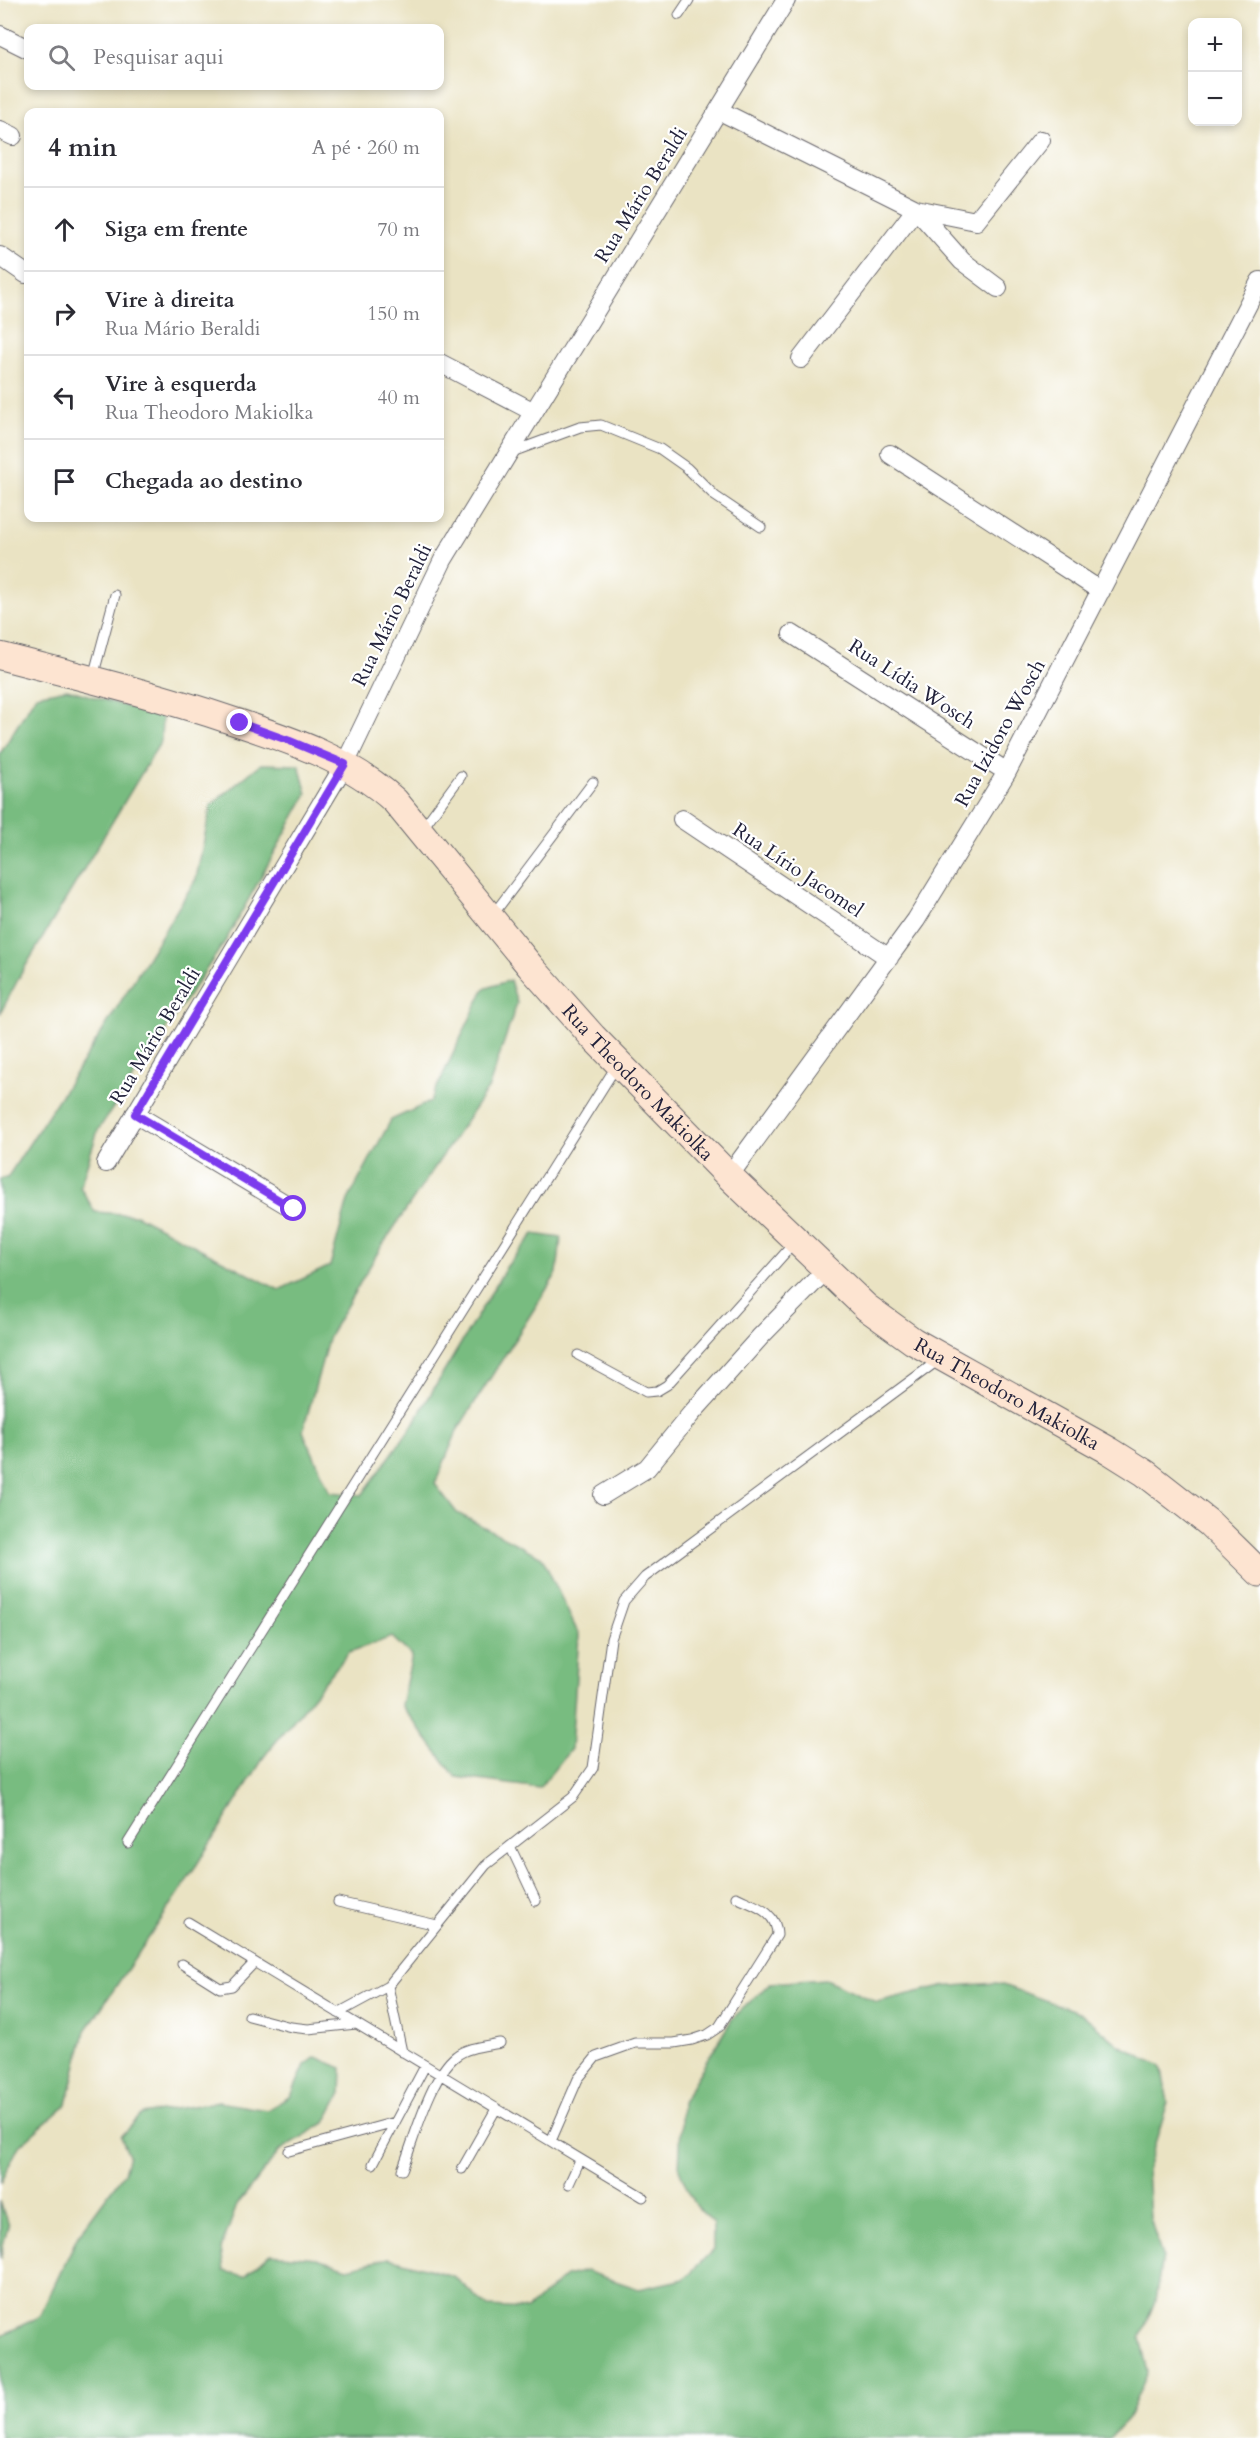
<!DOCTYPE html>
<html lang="pt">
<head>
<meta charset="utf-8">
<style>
	:root { --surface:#fff; --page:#f2f2f3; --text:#2b2b33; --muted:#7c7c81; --line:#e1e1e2 }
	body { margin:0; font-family:Cardo,serif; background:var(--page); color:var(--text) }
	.controls { position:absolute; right:18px; top:18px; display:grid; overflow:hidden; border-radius:12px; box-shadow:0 3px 9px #0003 }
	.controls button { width:54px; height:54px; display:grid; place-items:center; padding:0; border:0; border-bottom:2px solid var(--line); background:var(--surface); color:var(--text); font:30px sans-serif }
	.stop { position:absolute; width:18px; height:18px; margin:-14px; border:4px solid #7c3aed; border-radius:50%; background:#fff }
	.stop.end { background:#7c3aed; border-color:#fff; box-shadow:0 2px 6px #0008 }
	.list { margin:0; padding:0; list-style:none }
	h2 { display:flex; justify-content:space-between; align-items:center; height:78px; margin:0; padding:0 24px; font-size:26px }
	h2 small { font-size:20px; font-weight:400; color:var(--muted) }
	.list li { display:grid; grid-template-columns:39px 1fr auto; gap:18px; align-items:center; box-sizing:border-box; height:84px; padding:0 24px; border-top:2px solid var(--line) }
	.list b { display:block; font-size:22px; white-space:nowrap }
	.list p { margin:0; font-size:20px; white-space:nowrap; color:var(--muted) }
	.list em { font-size:20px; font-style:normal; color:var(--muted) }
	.icon { flex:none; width:33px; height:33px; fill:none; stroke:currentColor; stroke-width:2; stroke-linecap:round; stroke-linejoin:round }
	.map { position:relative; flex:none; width:1260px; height:2438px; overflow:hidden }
	.search { position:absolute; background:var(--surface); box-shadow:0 3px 9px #0003; left:24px; top:24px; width:420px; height:66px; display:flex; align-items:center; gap:15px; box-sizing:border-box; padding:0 21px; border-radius:12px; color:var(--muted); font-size:22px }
	.panel { position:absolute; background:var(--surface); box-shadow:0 3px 9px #0003; left:24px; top:108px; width:420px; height:414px; border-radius:12px }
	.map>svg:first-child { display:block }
	.forest { fill:#78bc80; stroke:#4d6f5e; stroke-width:1.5 }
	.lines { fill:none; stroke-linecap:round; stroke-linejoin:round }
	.lane-casing { stroke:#68666b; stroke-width:11 }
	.street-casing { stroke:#68666b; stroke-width:20 }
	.secondary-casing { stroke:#68666b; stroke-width:29 }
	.lane { stroke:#fff; stroke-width:9 }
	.street { stroke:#fff; stroke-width:18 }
	.secondary { stroke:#fde4d1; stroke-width:27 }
	.route { stroke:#7c3aed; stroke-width:8 }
	.labels { text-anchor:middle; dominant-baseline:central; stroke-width:4.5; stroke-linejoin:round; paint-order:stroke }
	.street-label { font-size:20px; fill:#22223b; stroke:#fff }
</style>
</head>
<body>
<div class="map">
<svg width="1260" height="2438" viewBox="0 0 1260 2438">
	<rect width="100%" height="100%" fill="#fff"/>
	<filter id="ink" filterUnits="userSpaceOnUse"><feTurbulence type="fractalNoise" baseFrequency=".0167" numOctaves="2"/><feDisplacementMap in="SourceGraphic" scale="12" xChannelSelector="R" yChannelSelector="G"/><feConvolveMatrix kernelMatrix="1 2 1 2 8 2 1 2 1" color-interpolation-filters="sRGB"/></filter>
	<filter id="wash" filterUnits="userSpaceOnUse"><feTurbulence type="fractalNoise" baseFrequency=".008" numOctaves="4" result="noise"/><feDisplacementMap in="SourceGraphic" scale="24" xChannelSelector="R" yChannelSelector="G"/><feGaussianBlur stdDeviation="1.35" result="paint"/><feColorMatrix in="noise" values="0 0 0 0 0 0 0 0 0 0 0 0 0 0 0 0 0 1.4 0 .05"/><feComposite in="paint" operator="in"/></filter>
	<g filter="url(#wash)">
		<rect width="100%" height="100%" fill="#eae3c3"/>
		<path class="forest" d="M 67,689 L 162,717 L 161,741 L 22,972 L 0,1014 L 0,754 L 36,695 Z
			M 261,764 L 299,765 L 307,794 L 226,940 L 98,1130 L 80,1187 L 95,1212 L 136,1215 L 279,1290 L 330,1266 L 348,1200 L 391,1120 L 430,1102 L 484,989 L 510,980 L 517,1003 L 489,1087 L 381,1247 L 329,1336 L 303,1431 L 330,1492 L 362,1495 L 410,1429 L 507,1266 L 534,1234 L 561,1238 L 557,1273 L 458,1429 L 435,1484 L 457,1513 L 542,1557 L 579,1635 L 571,1749 L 539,1788 L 456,1777 L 401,1705 L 412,1656 L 392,1637 L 349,1652 L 266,1754 L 179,1893 L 85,2032 L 67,2104 L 19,2146 L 0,2183 L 0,1179 L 7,1178 L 102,1032 L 196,879 L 211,805 Z
			M 825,1979 L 877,2002 L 938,1987 L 997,1983 L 1081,2013 L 1119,2045 L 1161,2066 L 1168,2102 L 1147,2169 L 1150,2218 L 1162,2257 L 1155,2301 L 1140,2338 L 1148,2372 L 1127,2420 L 1109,2438 L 0,2438 L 0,2336 L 39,2317 L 78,2236 L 124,2173 L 129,2155 L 121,2137 L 142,2114 L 218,2102 L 267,2110 L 291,2096 L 305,2065 L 316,2057 L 342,2068 L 341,2093 L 325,2123 L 279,2151 L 237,2205 L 221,2249 L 224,2271 L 245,2276 L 270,2254 L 317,2258 L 348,2268 L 389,2258 L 453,2276 L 488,2307 L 527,2309 L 566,2276 L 586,2271 L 639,2289 L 684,2279 L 713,2250 L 713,2224 L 693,2202 L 679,2169 L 682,2102 L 732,2019 L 770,1983 Z
			M 0,2201 L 8,2226 L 0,2259 Z"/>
	</g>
	<g filter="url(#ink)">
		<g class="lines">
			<defs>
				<path id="lane" d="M 679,15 L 689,0
					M 512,452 L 580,427 L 601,425 L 660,449 L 687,468 L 715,496 L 761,527
					M 93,677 L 115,595
					M 422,829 L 461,776
					M 492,916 L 593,782
					M 578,1355 L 646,1392 L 657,1391 L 667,1385 L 795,1242
					M 128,1843 L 617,1065
					M 510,1846 L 536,1901
					M 338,1902 L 437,1925
					M 188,1922 L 643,2197
					M 182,1964 L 220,1988 L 232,1986 L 254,1963
					M 388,1986 L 402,2052
					M 338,2013 L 388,1986 L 486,1865 L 573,1797 L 593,1768 L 611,1639 L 624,1601 L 645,1577 L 940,1359
					M 249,2016 L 291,2027 L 308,2029 L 356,2024
					M 551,2141 L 578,2079 L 596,2057 L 635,2043 L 674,2043 L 692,2040 L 707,2035 L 719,2027 L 777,1935 C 777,1911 754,1906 736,1897
					M 289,2151 L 395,2122
					M 373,2164 L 425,2066
					M 462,2169 L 496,2109
					M 402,2170 C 414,2140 431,2075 456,2056 C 467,2047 486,2046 500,2043
					M 569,2184 L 580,2160"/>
				<path id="street" d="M 0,35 L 28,49
					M 720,111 L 916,209 L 976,221 L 1041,140
					M 0,130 L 13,136
					M 916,209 L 962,261 L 998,288
					M 0,256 L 26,274 L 28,273
					M 801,359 L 916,209
					M 440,363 L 534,412
					M 890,454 L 1101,591
					M 792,634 L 1007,772
					M 682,819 L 889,958
					M 135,1114 L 294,1209
					M 106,1163 L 345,764 L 443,560 L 786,0
					M 729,1176 L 916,920 L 1007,772 L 1260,281
					M 603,1495 L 647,1468 L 691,1414 L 761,1336 L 826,1270"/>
				<g id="secondary">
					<path id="s1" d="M 0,656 C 78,676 156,695 233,721 C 291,740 349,759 395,801 L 530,966 L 593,1037 L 729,1176 L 866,1307 L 913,1341 L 1110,1451 L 1145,1473 L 1209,1523 L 1260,1573"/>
				</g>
			</defs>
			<use href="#lane" class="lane-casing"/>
			<use href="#street" class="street-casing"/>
			<use href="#secondary" class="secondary-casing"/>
			<use href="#lane" class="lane"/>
			<use href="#street" class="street"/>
			<use href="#secondary" class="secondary"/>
		</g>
	</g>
	<g class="lines" filter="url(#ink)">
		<path class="route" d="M 240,723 L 290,741 L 345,764 L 135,1114 L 294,1209"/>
	</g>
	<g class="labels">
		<g class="street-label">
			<text transform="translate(641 195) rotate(-58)">Rua Mário Beraldi</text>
			<text transform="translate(392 615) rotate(-64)">Rua Mário Beraldi</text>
			<text transform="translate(912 684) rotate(33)">Rua Lídia Wosch</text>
			<text transform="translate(1000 733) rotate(-61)">Rua Izidoro Wosch</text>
			<text transform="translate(798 870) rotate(34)">Rua Lírio Jacomel</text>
			<text transform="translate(155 1036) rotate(-59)">Rua Mário Beraldi</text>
			<text stroke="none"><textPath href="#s1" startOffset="796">Rua Theodoro Makiolka</textPath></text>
			<text stroke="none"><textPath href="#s1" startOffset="1282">Rua Theodoro Makiolka</textPath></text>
		</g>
	</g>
</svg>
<div class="controls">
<button>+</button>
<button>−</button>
</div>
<div class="stop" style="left:294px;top:1209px"></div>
<div class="stop end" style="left:240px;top:723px"></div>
<div class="search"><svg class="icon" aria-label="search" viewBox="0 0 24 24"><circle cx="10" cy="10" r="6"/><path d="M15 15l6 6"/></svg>Pesquisar aqui</div>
<section class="panel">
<h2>4 min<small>A pé · 260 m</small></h2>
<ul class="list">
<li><svg class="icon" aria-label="ahead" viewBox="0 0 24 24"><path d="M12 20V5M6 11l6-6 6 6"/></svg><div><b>Siga em frente</b></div><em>70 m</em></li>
<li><svg class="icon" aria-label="right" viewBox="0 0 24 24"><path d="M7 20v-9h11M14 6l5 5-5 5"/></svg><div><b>Vire à direita</b><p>Rua Mário Beraldi</p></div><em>150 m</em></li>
<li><svg class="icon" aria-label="left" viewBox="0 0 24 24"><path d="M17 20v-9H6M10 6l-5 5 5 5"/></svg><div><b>Vire à esquerda</b><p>Rua Theodoro Makiolka</p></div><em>40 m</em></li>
<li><svg class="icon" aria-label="arrive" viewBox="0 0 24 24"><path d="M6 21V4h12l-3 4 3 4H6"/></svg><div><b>Chegada ao destino</b></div></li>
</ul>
</section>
</div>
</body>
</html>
